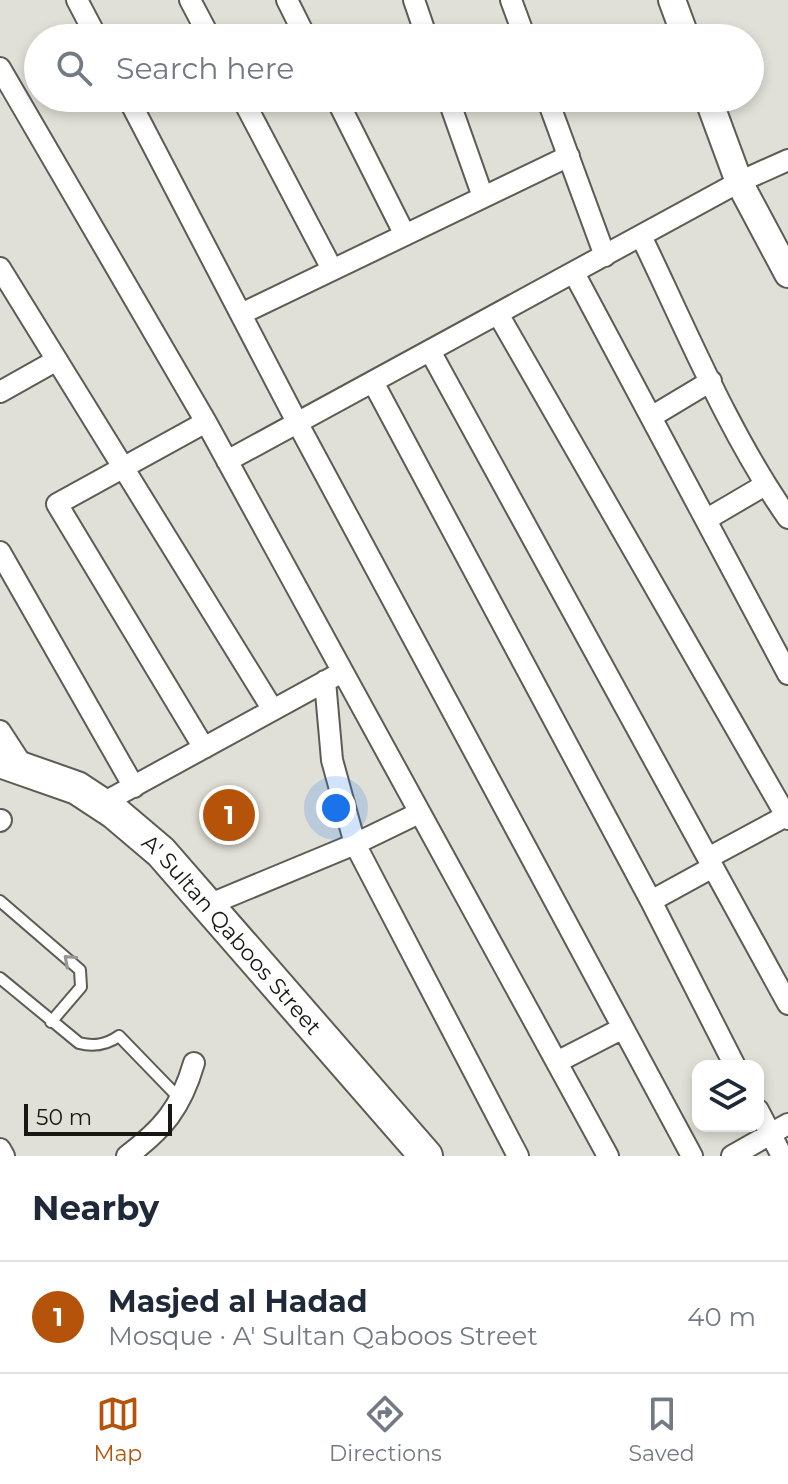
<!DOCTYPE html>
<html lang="en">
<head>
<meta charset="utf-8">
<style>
	:root { --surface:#fff; --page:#f6f6f7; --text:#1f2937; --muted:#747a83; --line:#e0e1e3; --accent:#b45309 }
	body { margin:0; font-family:Montserrat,sans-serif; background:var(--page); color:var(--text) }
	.controls { position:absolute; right:24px; bottom:24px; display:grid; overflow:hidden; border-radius:16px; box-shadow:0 4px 12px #0003 }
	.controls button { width:72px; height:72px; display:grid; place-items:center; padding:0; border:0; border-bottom:2px solid var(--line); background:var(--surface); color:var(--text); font:40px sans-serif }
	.scale { position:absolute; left:24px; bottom:20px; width:148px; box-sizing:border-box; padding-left:8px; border:4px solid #181714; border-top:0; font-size:22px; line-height:28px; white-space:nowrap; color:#181714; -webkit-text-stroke:6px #e1e0d8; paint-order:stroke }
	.you { position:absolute; left:336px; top:808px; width:28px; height:28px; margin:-20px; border:6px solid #fff; border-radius:50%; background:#1a73e8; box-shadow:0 0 0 12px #1a73e833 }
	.badge { display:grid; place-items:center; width:52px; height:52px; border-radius:50%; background:var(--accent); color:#fff; font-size:26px; font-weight:700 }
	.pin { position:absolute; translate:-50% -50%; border:4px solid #fff; box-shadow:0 2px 8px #0006 }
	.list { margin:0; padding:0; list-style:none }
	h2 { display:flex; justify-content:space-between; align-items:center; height:104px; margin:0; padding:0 32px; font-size:34px }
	h2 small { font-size:26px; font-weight:400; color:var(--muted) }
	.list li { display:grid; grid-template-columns:52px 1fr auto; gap:24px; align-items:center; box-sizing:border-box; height:112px; padding:0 32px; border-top:2px solid var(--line) }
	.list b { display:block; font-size:30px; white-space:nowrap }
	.list p { margin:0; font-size:26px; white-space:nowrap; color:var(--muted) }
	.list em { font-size:26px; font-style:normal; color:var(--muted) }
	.icon { flex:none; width:44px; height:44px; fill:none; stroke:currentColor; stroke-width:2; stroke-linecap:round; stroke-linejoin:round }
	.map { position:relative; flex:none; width:788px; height:1156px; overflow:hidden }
	.search { position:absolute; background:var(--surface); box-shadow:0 4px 12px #0003; left:24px; right:24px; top:24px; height:88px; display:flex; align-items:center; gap:20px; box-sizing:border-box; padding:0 28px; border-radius:44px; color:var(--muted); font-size:30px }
	.sheet { height:216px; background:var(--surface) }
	nav { display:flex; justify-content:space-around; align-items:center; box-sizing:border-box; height:112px; border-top:2px solid var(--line); background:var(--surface); font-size:22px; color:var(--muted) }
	nav a { display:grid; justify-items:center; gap:4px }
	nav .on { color:var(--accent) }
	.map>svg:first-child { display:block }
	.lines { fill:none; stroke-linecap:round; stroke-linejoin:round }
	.service-casing { stroke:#5d5c54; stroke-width:14 }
	.minor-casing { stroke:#5d5c54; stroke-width:24 }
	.tertiary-casing { stroke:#5d5c54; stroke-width:30 }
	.primary-casing { stroke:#5d5c54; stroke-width:36 }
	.service { stroke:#fff; stroke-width:10 }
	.minor { stroke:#fff; stroke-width:20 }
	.tertiary { stroke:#fff; stroke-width:26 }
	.primary { stroke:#fff; stroke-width:32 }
	.oneway { stroke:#979795 }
	.labels { text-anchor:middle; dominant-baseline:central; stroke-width:6; stroke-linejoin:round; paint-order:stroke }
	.street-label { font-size:22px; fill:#181714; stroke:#e1e0d8 }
</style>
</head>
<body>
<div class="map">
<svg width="788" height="1156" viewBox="0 0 788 1156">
	<rect width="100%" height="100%" fill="#e1e0d8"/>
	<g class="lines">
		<defs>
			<path id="service" d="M 0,901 L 80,970 L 81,987 L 51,1022
				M 0,978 L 79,1043 C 94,1047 106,1045 119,1036 L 181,1100"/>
			<path id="minor" d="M 77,0 L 97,38
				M 190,0 L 210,38
				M 287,0 L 306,38
				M 414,0 L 427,38
				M 511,0 L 525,38
				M 0,68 L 206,422 L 608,1156
				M 128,98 L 298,424 L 692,1156
				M 242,98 L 332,269
				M 336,98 L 405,235
				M 448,98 L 483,197
				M 547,98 L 605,256
				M 641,236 C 687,331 728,432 788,518
				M 0,268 L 273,710
				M 574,273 L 788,674
				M 241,314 L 569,156
				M 498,314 L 788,819
				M 430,351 L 788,1004
				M 373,382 L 651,901 L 735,1066
				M 0,392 L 57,360
				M 651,417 L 711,381
				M 227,461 L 739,182 L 788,160
				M 707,519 L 765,485
				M 0,552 L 134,787
				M 325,681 L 332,760 L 355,844 L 518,1156
				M 0,731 L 24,768
				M 204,748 L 57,504 L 206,422
				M 103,803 L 335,676
				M 0,821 L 1,820
				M 708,858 L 788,815
				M 651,901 L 713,867
				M 208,905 L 355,844 L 419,813
				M 557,1062 L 623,1028
				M 758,1110 L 782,1156
				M 0,1149 L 4,1156
				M 127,1156 C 163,1129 181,1108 194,1063
				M 732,1156 L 788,1124"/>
			<path id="tertiary" d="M 672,0 L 686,38
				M 708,98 L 739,182 L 788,274"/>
			<g id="primary">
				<path id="s1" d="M 0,761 L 77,788 L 115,813 L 161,852 L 426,1156"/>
			</g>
		</defs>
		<use href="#service" class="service-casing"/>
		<use href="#minor" class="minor-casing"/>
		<use href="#tertiary" class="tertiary-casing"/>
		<use href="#primary" class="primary-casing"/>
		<use href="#service" class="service"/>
		<use href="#minor" class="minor"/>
		<use href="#tertiary" class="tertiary"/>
		<use href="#primary" class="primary"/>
	</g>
	<defs><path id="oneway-chevron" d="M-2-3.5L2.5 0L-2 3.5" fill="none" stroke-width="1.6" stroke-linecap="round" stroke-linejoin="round" transform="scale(2)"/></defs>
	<use class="oneway" href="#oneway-chevron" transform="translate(69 960) rotate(-138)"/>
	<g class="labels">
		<g class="street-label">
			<text stroke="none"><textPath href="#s1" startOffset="296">A' Sultan Qaboos Street</textPath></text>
		</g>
	</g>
</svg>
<div class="controls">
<button><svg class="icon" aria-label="layers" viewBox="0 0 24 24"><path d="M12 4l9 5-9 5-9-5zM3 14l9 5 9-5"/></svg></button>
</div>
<div class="scale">50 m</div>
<div class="you"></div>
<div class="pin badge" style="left:229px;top:815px">1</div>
<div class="search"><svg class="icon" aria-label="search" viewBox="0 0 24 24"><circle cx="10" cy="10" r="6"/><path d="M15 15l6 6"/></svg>Search here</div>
</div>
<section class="sheet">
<h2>Nearby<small></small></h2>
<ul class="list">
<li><span class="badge">1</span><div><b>Masjed al Hadad</b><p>Mosque · A' Sultan Qaboos Street</p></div><em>40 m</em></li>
</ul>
</section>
<nav>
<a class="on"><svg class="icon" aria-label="map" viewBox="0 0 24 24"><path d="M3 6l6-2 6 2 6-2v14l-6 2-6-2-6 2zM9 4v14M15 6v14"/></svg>Map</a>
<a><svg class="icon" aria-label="directions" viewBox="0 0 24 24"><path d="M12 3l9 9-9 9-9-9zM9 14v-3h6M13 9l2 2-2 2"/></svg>Directions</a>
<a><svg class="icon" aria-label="saved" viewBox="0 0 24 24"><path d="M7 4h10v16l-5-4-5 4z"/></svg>Saved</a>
</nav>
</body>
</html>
